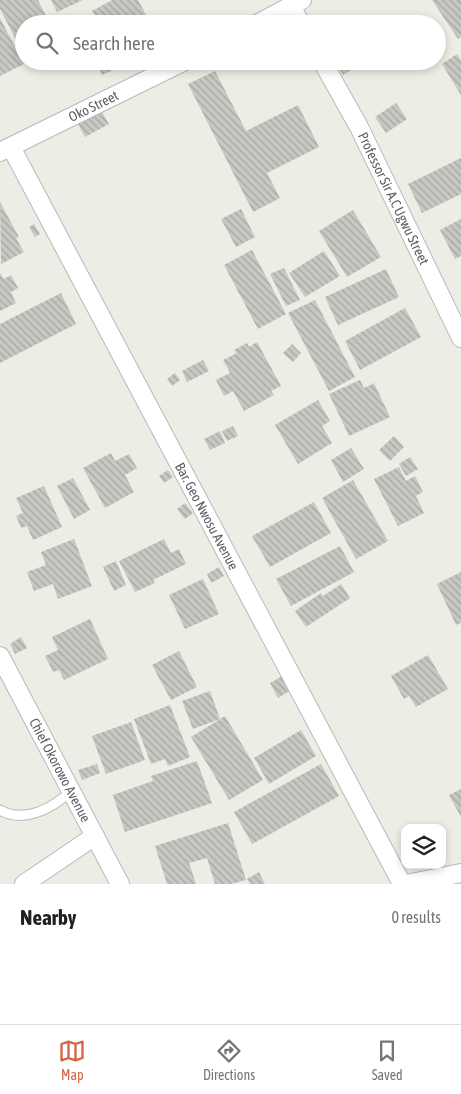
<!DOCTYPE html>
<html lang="en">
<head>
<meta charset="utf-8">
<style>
	:root { --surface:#fff; --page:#f6f6f6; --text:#202124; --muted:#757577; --line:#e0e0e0; --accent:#d66343 }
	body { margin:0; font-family:"Asap Condensed",sans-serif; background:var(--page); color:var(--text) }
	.controls { position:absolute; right:15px; bottom:15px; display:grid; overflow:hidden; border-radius:10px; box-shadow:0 2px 8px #0003 }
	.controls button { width:45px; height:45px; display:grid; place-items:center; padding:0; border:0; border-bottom:1px solid var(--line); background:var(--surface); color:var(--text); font:25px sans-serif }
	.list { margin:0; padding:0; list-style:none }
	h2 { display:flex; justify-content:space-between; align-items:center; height:65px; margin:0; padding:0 20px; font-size:21px }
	h2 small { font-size:16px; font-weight:400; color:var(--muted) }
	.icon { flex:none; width:28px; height:28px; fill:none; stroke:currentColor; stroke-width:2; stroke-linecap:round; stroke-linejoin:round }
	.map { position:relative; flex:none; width:461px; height:884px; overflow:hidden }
	.search { position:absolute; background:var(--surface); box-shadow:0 2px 8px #0003; left:15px; right:15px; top:15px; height:55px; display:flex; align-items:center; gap:12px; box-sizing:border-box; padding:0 18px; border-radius:28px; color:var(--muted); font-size:19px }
	.sheet { height:140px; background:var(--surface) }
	nav { display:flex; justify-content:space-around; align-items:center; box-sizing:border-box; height:70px; border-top:1px solid var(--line); background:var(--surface); font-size:14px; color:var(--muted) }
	nav a { display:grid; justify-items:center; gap:2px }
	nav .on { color:var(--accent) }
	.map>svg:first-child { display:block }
	.building { fill:url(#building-back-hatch) }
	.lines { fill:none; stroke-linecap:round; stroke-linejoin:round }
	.service-casing { stroke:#b7b9bd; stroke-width:11 }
	.minor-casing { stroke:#b7b9bd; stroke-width:20 }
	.service { stroke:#fff; stroke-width:9 }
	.minor { stroke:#fff; stroke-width:18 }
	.labels { text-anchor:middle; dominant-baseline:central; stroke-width:4; stroke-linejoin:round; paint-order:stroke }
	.street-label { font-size:14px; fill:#5d5f64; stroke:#fff }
</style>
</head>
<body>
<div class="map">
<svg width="461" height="884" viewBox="0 0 461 884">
	<defs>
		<pattern id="building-back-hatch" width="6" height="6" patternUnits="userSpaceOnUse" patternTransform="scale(1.25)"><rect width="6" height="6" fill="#c9c7c2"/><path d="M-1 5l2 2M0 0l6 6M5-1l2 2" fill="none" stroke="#a6a5a1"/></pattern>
	</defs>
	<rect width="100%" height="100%" fill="#edede5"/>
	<path class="building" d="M 0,0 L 38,0 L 50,24 L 24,24 L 24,55 L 0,9 Z
		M 51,0 L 83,0 L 57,12 Z
		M 112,0 L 138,0 L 151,24 L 100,24 L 92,11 Z
		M 432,0 L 461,0 L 461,37 L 458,39 Z
		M 0,18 L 24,64 L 0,76 Z
		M 457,54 L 461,60 L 461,95 L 442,64 Z
		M 101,61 L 112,61 L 116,69 L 102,75 L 97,63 Z
		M 335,61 L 345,61 L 351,70 L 343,75 Z
		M 215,71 L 246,131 L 298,105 L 319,147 L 267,173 L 280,198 L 253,212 L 188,84 Z
		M 396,103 L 407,119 L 386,133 L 375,117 Z
		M 102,112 L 109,124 L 85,137 L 78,124 Z
		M 461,158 L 461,194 L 422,213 L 408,184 Z
		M 0,202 L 19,237 L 16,238 L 24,252 L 1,264 Z
		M 241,209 L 255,237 L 236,247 L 221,219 Z
		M 353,210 L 381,257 L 347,277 L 319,231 Z
		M 461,219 L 461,256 L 455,259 L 440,230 Z
		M 34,224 L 40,234 L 35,237 L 29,227 Z
		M 252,250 L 286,314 L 258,329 L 224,265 Z
		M 324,251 L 340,276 L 305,297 L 289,273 Z
		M 284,268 L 300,300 L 286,306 L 270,274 Z
		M 386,269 L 399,297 L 338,325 L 325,297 Z
		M 0,273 L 4,279 L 11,275 L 18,288 L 11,292 L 16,303 L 0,311 Z
		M 61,293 L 76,324 L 0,363 L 0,324 Z
		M 315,300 L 355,377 L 329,391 L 288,313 Z
		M 405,308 L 421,337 L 360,370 L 345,341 Z
		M 257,342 L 281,386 L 271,391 L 274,395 L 244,411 L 233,391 L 224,396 L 216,380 L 230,373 L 223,360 L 237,353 L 234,350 L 247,343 L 249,347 Z
		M 292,344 L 301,353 L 293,362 L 283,353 Z
		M 203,360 L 209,371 L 187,382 L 182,371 Z
		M 175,373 L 180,380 L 172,386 L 167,379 Z
		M 360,380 L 364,388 L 374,383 L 390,417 L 349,436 L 329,394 Z
		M 318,400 L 330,421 L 322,426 L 332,443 L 298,464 L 275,425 Z
		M 233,426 L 238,436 L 227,441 L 222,431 Z
		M 220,431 L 225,443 L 210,450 L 204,439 Z
		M 394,436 L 404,447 L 390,461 L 379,450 Z
		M 351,448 L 364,469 L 343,482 L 331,460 Z
		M 111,453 L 115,461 L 129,454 L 137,468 L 125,475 L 134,492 L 105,508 L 83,468 Z
		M 410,457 L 418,469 L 406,476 L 399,464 Z
		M 399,467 L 406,481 L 415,476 L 423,492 L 416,496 L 424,513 L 398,526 L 374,479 Z
		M 168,470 L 173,477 L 164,483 L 159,476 Z
		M 73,478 L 90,510 L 74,519 L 57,486 Z
		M 353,480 L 388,541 L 356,559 L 322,498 Z
		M 44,486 L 62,527 L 33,540 L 27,526 L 21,528 L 16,516 L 23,513 L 16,498 Z
		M 314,502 L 331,533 L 270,567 L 252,536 Z
		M 185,503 L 193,513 L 185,519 L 177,509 Z
		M 74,539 L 92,586 L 58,599 L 53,584 L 34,591 L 27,572 L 46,565 L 41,552 Z
		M 164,539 L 171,553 L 179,549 L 186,564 L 153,580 L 155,583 L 135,592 L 119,561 Z
		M 340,546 L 354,572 L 291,606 L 276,579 Z
		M 116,561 L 126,585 L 114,591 L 103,567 Z
		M 219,567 L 224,576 L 211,583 L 207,574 Z
		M 461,572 L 461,623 L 456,625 L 437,584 Z
		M 203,579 L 219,614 L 185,629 L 169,595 Z
		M 341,584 L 350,598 L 306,627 L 295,611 L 321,593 L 323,596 Z
		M 90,619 L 108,659 L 64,680 L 59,670 L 53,672 L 45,656 L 58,650 L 52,637 Z
		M 21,637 L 27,648 L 15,654 L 10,644 Z
		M 179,651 L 197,687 L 171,700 L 152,665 Z
		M 428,655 L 448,689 L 416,707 L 409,696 L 404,699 L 391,676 Z
		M 282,676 L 291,690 L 278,698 L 270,683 Z
		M 210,691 L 220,719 L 193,729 L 182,701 Z
		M 170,705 L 190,757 L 168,766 L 165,759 L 151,764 L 134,719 Z
		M 225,716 L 263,780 L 229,800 L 191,737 Z
		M 131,722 L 145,760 L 106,774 L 92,736 Z
		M 301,730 L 316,756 L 269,784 L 254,758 Z
		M 197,761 L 212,803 L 125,832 L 113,795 L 153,781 L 151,776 Z
		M 97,764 L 100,773 L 82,780 L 78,770 Z
		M 321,764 L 339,796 L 252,844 L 234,812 Z
		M 461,789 L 461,817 L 449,795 Z
		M 228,823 L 246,880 L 231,884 L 215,884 L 207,858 L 189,863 L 196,884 L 167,884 L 155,846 Z
		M 259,872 L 265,884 L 250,884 L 247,879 Z"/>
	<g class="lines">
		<defs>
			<path id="service" d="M 0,810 C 24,824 53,808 71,791"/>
			<g id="minor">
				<path d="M 291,6 L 301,24"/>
				<path d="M 257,24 L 302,0"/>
				<path id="s1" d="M 322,61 L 359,127 L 461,338"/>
				<path id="s2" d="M 11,147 L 402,884"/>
				<path id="s3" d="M 0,152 L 185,61"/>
				<path id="s4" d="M 0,656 L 120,884"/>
				<path d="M 24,884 L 95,836"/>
				<path d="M 406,884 L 461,873"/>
			</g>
		</defs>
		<use href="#service" class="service-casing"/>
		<use href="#minor" class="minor-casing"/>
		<use href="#service" class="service"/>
		<use href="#minor" class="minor"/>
	</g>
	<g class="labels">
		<g class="street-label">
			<text stroke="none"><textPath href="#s3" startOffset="104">Oko Street</textPath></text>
			<text stroke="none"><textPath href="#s1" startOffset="155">Professor Sir A.C Ugwu Street</textPath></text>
			<text stroke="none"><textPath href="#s2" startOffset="418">Bar. Geo Nwosu Avenue</textPath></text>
			<text stroke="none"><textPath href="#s4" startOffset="129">Chief Okorowo Avenue</textPath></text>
		</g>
	</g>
</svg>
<div class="controls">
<button><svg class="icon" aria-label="layers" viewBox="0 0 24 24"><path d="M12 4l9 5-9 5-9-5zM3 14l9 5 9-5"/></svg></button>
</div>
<div class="search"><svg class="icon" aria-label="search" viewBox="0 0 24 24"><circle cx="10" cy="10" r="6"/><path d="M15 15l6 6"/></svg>Search here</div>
</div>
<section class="sheet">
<h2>Nearby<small>0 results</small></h2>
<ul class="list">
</ul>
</section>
<nav>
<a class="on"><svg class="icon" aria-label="map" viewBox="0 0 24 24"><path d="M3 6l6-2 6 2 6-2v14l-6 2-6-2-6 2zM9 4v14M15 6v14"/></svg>Map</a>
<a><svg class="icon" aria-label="directions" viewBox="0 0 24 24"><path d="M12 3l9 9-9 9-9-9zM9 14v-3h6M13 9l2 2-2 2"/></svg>Directions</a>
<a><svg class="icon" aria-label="saved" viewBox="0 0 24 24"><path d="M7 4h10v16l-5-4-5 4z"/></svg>Saved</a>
</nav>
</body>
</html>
